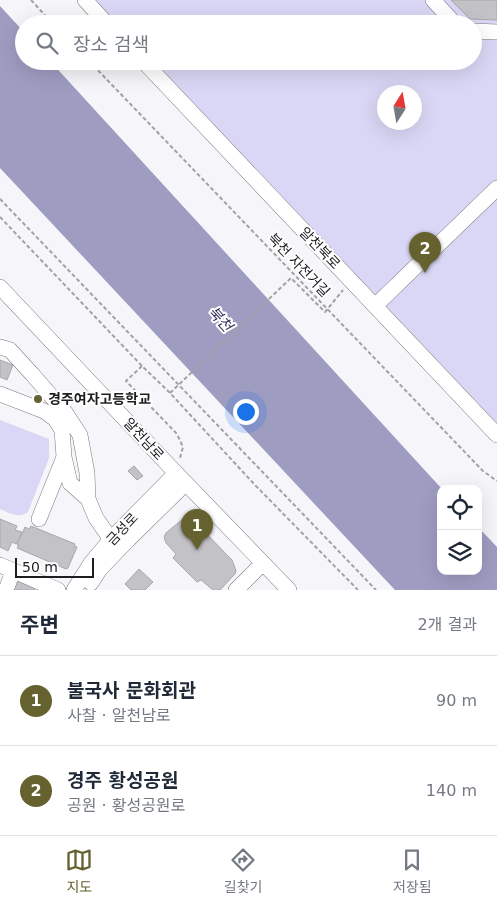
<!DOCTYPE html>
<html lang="ko">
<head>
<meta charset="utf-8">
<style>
	:root { --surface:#fff; --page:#f2f2f3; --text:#1f2937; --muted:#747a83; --line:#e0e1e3; --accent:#65622f }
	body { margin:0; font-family:"DejaVu Sans","Noto Sans KR",sans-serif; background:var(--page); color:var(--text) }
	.controls { position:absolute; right:15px; bottom:15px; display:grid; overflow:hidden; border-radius:10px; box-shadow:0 5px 20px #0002 }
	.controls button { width:45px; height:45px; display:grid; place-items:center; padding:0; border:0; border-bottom:1px solid var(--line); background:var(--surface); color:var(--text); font:25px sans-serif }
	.compass { position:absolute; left:377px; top:85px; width:45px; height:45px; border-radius:50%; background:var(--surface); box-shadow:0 5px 20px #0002; rotate:11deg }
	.scale { position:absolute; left:15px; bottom:12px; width:79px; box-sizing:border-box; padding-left:5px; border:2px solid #1e1e20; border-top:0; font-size:14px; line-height:18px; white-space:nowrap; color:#1e1e20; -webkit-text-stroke:4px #fff; paint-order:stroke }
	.you { position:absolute; left:245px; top:411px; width:18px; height:18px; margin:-12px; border:4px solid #fff; border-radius:50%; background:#1a73e8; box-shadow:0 0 0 8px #1a73e833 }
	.badge { display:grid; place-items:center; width:32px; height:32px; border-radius:50%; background:var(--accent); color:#fff; font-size:16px; font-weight:700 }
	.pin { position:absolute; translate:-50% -41px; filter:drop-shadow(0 1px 2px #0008) }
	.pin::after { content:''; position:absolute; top:26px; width:18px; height:15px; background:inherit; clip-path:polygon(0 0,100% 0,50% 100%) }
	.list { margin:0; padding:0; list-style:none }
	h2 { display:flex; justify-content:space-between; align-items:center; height:65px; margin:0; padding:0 20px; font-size:21px }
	h2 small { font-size:16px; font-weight:400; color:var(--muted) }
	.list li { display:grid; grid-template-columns:32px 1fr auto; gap:15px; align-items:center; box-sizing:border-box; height:90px; padding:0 20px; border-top:1px solid var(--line) }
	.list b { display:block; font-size:19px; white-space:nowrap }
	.list p { margin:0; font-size:16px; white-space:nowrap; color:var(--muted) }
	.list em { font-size:16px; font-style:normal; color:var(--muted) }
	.icon { flex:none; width:28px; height:28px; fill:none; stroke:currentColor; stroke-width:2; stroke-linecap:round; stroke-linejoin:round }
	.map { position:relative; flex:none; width:497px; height:590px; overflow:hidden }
	.search { position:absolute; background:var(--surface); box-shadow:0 5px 20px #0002; left:15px; right:15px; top:15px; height:55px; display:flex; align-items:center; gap:12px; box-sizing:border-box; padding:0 18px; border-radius:28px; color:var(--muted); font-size:19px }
	.sheet { height:245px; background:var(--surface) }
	nav { display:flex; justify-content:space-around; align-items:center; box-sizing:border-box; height:70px; border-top:1px solid var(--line); background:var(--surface); font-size:14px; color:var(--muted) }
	nav a { display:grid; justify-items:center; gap:2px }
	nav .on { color:var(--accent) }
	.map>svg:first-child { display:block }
	.green { fill:#d9d7f5; fill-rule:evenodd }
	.water { fill:#9e9cc1 }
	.building { fill:#c2c2c7; stroke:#a8a8ac }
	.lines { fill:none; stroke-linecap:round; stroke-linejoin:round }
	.minor-casing { stroke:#7b7b7f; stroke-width:16 }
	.path { stroke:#a2a2a6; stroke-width:2; stroke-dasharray:4 2.5; stroke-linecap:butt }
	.minor { stroke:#fff; stroke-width:15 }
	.poi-dot { fill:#65622f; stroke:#fff; stroke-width:2 }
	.labels { text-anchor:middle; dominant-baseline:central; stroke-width:4; stroke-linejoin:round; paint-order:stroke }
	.street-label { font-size:14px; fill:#1e1e20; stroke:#fff }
	.poi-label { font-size:14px; font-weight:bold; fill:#1e1e20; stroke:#fff; text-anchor:start }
	.water-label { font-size:15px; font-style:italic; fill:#332d5d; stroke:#fff }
</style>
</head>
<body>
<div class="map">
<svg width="497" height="590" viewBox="0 0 497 590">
	<rect width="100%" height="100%" fill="#f5f5fa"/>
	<path class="green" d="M 94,0 L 497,0 L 497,423 L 153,61 L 473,61 L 473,24 L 117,24 ZM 384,92 L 414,92 L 414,122 L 384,122 Z
		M 0,420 L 49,439 L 49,458 L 28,512 C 19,519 9,513 0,509 Z"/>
	<path class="water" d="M 0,6 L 24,32 L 24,61 L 50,61 L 442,489 L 441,489 L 441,571 L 478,571 L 478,527 L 497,547 L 497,590 L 395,590 L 0,168 Z"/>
	<path class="building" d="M 451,0 L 497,0 L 497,20 L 470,19 Z
		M 0,360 L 13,365 L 7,380 L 0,377 Z
		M 134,466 L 143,476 L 137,480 L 128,471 Z
		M 185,517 L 191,518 L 195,522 L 232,560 L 234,565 L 236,571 L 235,574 L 220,590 L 213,590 L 201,580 L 197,582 L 173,558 L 176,554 L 166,543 L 164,537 L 166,533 Z
		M 0,519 L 17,526 L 15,530 L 22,532 L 16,544 L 12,542 L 8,551 L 0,547 Z
		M 31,526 L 75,544 L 74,546 L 77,547 L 68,568 L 66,569 L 17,548 L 19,545 L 17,545 L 25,527 L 29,529 Z
		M 139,569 L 153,582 L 145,590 L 131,590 L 125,584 Z
		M 13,578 L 36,587 L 34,590 L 8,590 Z"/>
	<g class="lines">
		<defs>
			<path id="minor" d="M 85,0 L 107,24
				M 433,0 L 455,24
				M 473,31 L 497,32
				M 143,61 L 497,435
				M 0,287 L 176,473 L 289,590
				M 375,306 L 497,188
				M 0,347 L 10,350 L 32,374 L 65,412 L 80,435 L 87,473 L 88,499 L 96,518 L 118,550
				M 0,394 L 44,411 L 55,419 L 62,430 L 64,457 L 70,483 L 88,499
				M 39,519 L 64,457
				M 0,565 L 58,590
				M 91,583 L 100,569 L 129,539 L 186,483
				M 6,590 L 13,571
				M 74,590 L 91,563 L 111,539 L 176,473
				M 236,590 L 263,563"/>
		</defs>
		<use href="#minor" class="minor-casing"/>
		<path class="path" d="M 31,0 L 53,24
			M 89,61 L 483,471 L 497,481
			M 0,199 L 376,590
			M 0,217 L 142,366 L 170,393 L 255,485 L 358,590
			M 142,366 L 126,381 L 177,434 L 183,447 L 180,458
			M 170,393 L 291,278 L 325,312 L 343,290"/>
		<use href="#minor" class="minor"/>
	</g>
	<circle class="poi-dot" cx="38" cy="399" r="5"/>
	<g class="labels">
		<g class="street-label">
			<text transform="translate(320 248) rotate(46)">알천북로</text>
			<text transform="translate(299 265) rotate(46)">북천 자전거길</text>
			<text transform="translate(144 439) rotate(47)">알천남로</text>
			<text transform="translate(122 529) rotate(-47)">금성로</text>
		</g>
		<g class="poi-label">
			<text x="48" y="399">경주여자고등학교</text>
		</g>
		<g class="water-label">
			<text transform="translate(220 319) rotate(47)">북천</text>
		</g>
	</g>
</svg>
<div class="controls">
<button><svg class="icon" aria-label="locate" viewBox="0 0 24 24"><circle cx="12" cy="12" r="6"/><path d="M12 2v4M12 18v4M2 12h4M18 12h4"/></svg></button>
<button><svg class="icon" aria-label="layers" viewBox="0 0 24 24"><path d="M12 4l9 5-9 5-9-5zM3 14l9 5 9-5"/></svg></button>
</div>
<svg class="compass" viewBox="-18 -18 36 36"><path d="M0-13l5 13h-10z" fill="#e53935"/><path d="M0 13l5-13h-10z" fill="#747a83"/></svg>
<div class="scale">50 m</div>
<div class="you"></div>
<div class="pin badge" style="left:197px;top:550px">1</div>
<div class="pin badge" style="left:425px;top:273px">2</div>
<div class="search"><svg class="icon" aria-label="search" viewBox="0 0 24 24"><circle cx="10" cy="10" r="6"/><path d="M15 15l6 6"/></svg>장소 검색</div>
</div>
<section class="sheet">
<h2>주변<small>2개 결과</small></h2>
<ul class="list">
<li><span class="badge">1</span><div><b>불국사 문화회관</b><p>사찰 · 알천남로</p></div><em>90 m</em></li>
<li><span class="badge">2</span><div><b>경주 황성공원</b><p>공원 · 황성공원로</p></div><em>140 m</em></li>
</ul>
</section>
<nav>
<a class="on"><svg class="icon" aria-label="map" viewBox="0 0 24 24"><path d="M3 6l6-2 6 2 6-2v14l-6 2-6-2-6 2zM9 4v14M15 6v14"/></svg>지도</a>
<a><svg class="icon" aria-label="directions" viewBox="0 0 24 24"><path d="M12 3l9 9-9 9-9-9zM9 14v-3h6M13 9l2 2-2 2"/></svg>길찾기</a>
<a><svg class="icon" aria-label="saved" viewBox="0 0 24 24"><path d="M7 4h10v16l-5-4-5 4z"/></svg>저장됨</a>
</nav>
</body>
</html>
